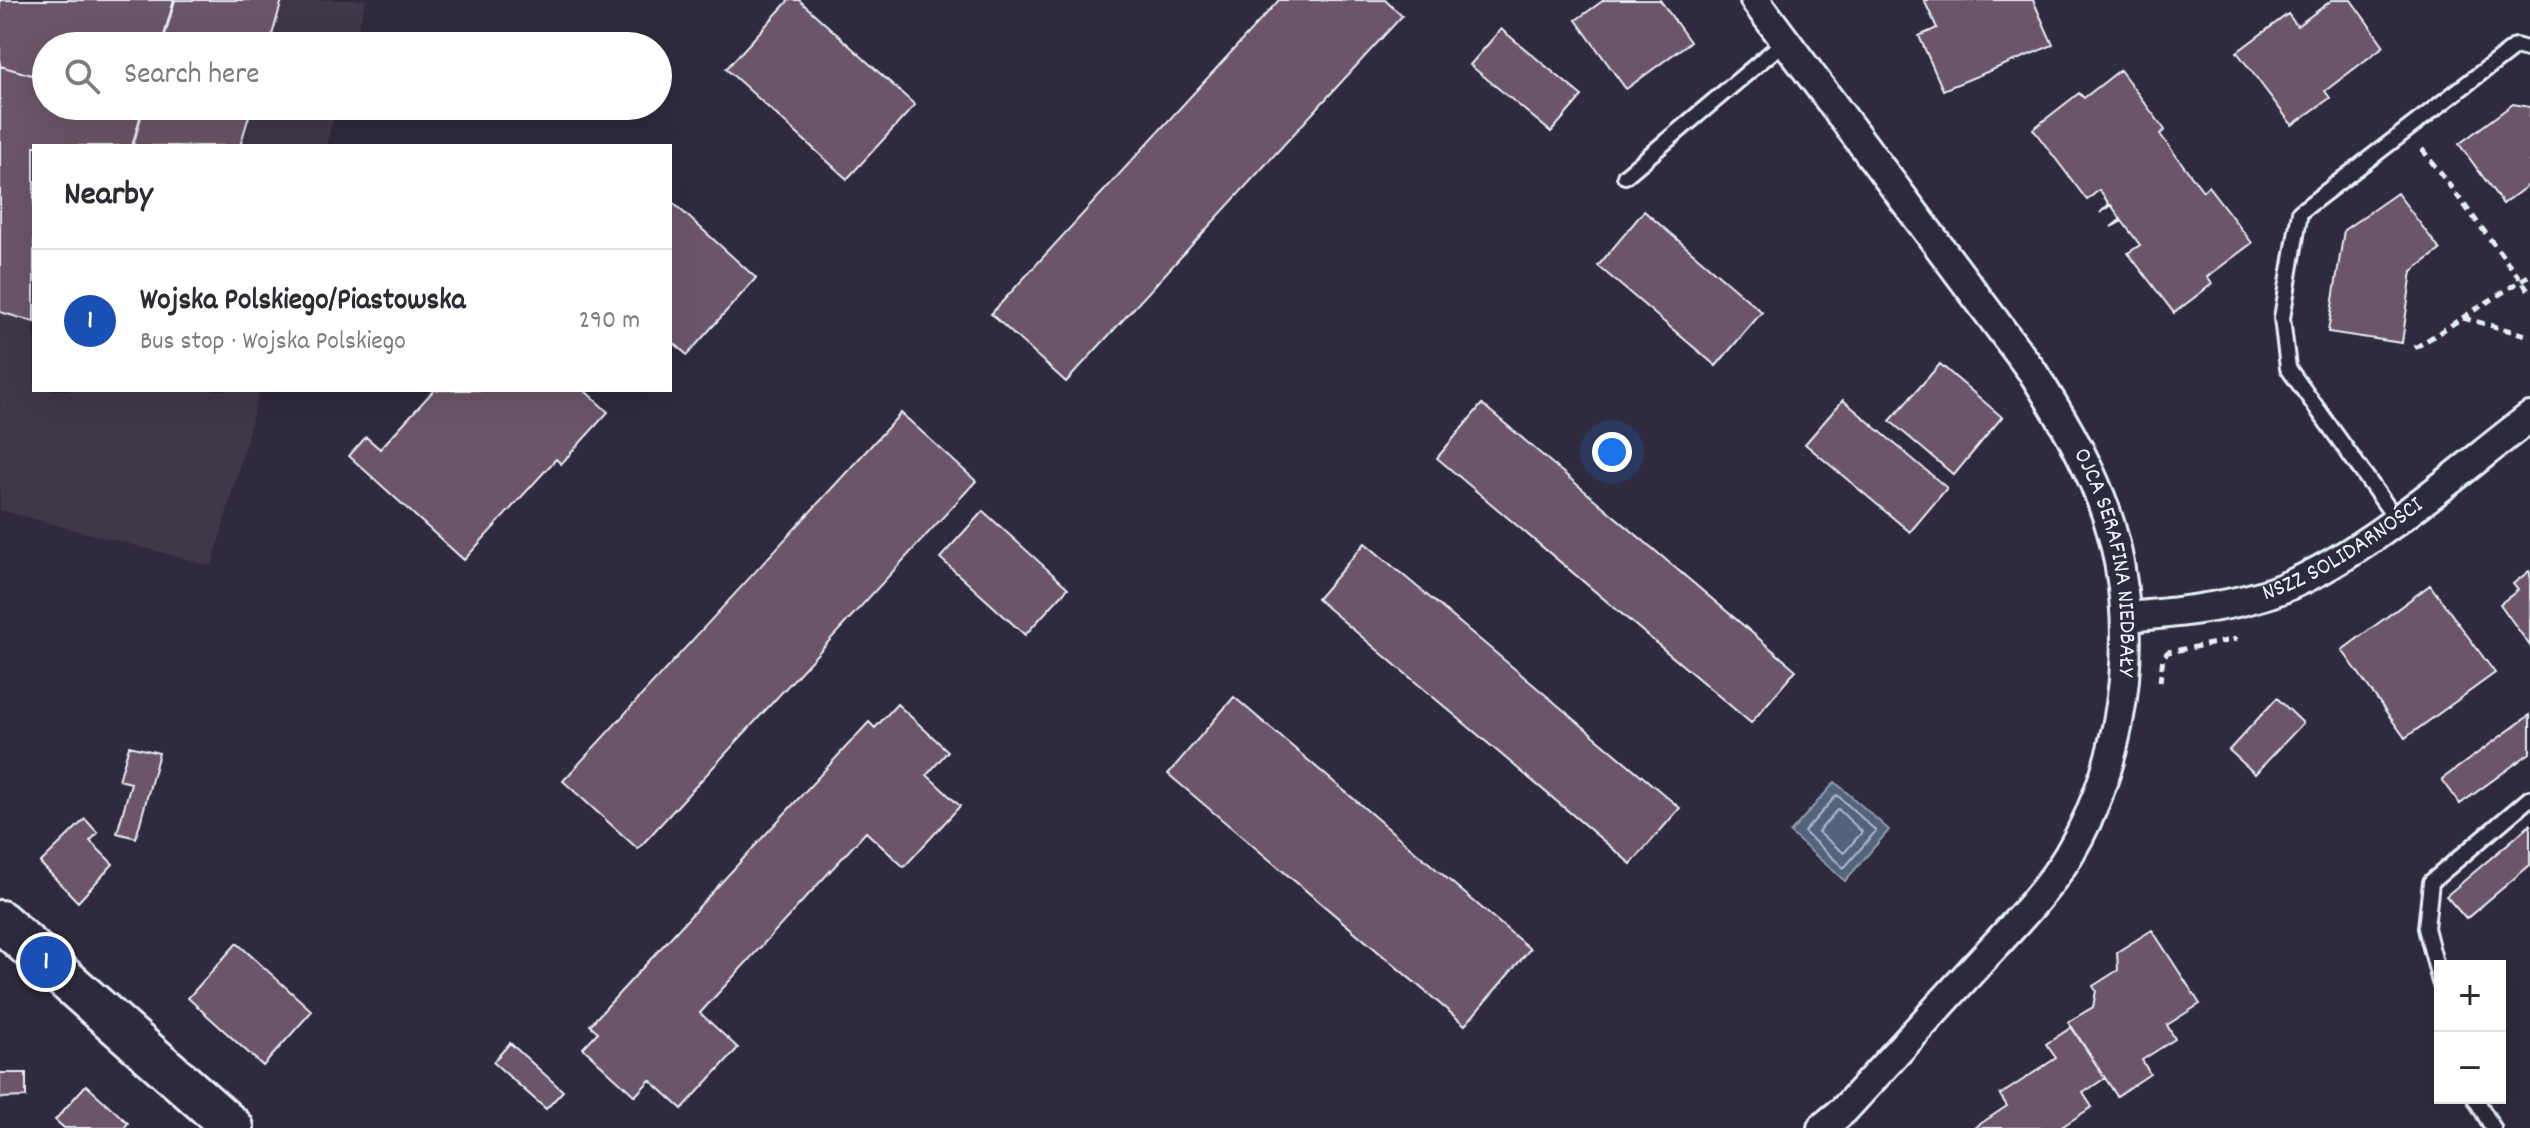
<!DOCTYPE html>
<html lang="en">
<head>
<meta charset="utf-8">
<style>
	:root { --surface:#fff; --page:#f7f7f7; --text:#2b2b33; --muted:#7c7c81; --line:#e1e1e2; --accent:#1a73e8 }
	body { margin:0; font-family:Dekko,sans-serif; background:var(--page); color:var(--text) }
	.controls { position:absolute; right:24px; bottom:24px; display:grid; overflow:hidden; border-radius:0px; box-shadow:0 8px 32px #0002 }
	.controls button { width:72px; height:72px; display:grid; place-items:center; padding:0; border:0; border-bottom:2px solid var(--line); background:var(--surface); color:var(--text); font:40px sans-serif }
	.you { position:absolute; left:1612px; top:452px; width:28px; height:28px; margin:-20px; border:6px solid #fff; border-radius:50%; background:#1a73e8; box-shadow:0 0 0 12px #1a73e833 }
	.badge { display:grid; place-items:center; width:52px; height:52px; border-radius:50%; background:var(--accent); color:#fff; font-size:26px; font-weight:700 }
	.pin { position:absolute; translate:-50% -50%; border:4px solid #fff; box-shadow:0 2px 8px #0006 }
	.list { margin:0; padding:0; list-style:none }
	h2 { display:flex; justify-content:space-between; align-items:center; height:104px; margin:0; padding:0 32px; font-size:34px }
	h2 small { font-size:26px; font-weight:400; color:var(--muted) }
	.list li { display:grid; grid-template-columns:52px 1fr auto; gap:24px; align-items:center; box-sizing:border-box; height:144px; padding:0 32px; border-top:2px solid var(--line) }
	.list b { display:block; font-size:30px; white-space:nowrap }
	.list p { margin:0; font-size:26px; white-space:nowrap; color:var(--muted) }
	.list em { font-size:26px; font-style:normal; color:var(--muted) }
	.icon { flex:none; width:44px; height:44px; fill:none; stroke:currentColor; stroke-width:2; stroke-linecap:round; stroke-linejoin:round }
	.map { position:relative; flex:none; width:2530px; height:1128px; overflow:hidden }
	.search { position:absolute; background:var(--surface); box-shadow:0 8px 32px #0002; left:32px; top:32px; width:640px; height:88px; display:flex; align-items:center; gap:20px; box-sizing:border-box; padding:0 28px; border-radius:44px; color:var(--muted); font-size:30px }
	.panel { position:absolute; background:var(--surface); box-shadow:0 8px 32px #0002; left:32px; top:144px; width:640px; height:248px; border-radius:0px }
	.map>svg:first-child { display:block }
	.built { fill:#41374a }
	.water { fill:#52647d; stroke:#8e9cae; stroke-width:2 }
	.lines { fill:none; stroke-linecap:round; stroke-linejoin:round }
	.shore { stroke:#acb9c7; stroke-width:2 }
	.building { fill:#6c5569; stroke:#e8f1f8; stroke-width:2 }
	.service-casing { stroke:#e8f1f8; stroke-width:20 }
	.minor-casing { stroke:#e8f1f8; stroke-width:34 }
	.secondary-casing { stroke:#e8f1f8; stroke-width:46 }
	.path { stroke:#e8f1f8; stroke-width:5; stroke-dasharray:8 6; stroke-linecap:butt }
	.service { stroke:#2f2a3d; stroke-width:14 }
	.minor { stroke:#2f2a3d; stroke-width:28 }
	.secondary { stroke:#2f2a3d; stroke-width:40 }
	.labels { text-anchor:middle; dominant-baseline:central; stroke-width:8; stroke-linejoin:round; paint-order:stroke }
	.street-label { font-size:24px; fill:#e8f1f8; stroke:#2f2a3d }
</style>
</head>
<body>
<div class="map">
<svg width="2530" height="1128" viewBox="0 0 2530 1128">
	<rect width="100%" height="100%" fill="#2f2a3d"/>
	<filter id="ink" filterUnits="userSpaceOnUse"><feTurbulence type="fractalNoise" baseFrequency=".0125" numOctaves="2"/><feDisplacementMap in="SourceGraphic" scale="16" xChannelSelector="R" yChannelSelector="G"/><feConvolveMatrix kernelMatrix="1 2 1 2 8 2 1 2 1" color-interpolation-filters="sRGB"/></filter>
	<g filter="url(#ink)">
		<path class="built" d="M 0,0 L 366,0 L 353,46 L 46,46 L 46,106 L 337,106 L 326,146 L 34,146 L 34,390 L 260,390 L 212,566 L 0,510 Z"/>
		<path class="water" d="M 1835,782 L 1889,830 L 1845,881 L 1790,833 Z"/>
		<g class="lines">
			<path class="shore" d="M 1837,795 L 1876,831 L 1844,868 L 1804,832 Z
				M 1838,809 L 1862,832 L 1844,853 L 1818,832 Z"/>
		</g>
		<path class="building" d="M 0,0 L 174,0 L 161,46 L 46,46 L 46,79 L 0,66 Z
			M 175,0 L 282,0 L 269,46 L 162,46 Z
			M 789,0 L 799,0 L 915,105 L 847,179 L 726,69 Z
			M 1279,0 L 1385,0 L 1402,16 L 1066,382 L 991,314 Z
			M 1604,0 L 1660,0 L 1690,42 L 1626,89 L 1576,20 Z
			M 1924,0 L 2033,0 L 2053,45 L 1943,90 L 1919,36 L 1937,28 Z
			M 2332,0 L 2351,0 L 2384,46 L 2325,91 L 2330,98 L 2292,125 L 2237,52 L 2288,14 L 2297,26 Z
			M 1501,29 L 1582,96 L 1551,132 L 1470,65 Z
			M 0,66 L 46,79 L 46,106 L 143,107 L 132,146 L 34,146 L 34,322 L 0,312 Z
			M 2120,70 L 2165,130 L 2160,134 L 2168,145 L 2203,191 L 2208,186 L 2252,243 L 2207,277 L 2212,284 L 2174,313 L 2128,253 L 2140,245 L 2122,221 L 2111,227 L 2121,219 L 2111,205 L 2100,213 L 2109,204 L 2099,190 L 2087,200 L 2033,129 L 2079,93 L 2084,98 Z
			M 2513,104 L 2530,107 L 2530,184 L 2503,204 L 2459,144 Z
			M 144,106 L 252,106 L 240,146 L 133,146 Z
			M 2397,193 L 2440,250 L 2412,271 L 2402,343 L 2328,332 L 2344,230 Z
			M 670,200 L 756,278 L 687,355 L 670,339 Z
			M 1644,211 L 1762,312 L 1716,366 L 1598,266 Z
			M 1940,364 L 2002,417 L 1954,475 L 1890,421 Z
			M 434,390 L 584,390 L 608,412 L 561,464 L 556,459 L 464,560 L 349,456 L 366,437 L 380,449 Z
			M 1843,400 L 1947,488 L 1910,532 L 1805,444 Z
			M 1482,404 L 1796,670 L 1751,723 L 1437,458 Z
			M 901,413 L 976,481 L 638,849 L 563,781 Z
			M 983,511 L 1068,588 L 1025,635 L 940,558 Z
			M 1365,543 L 1680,808 L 1631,864 L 1317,599 Z
			M 2529,571 L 2530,573 L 2530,646 L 2500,604 L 2518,590 L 2513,584 Z
			M 2430,585 L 2495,673 L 2405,738 L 2342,650 Z
			M 1234,697 L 1530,949 L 1465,1025 L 1168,774 Z
			M 2277,698 L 2303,723 L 2255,774 L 2229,750 Z
			M 897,704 L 948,751 L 927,775 L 960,806 L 904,867 L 866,832 L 700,1013 L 738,1048 L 682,1109 L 650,1080 L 635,1096 L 583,1048 L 598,1032 L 590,1025 L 869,722 L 875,728 Z
			M 2530,715 L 2530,753 L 2460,804 L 2442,779 Z
			M 129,746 L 159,753 L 136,838 L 117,833 L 131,783 L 119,780 Z
			M 85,819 L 98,833 L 90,841 L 113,864 L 78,902 L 40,863 Z
			M 2530,825 L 2530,865 L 2466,919 L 2446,896 Z
			M 2152,930 L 2200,1004 L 2167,1025 L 2175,1039 L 2142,1060 L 2150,1074 L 2117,1096 L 2068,1022 L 2093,1007 L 2096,991 L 2093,986 L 2118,970 L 2117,952 Z
			M 237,943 L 312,1011 L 263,1066 L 188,998 Z
			M 2072,1027 L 2105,1078 L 2083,1093 L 2092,1107 L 2060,1128 L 1974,1128 L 2007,1106 L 2000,1095 L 2056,1058 L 2046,1044 Z
			M 510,1043 L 563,1091 L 546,1109 L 493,1062 Z
			M 0,1073 L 26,1073 L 26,1097 L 0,1098 Z
			M 86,1085 L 128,1123 L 124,1128 L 64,1128 L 55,1120 Z"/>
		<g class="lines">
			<defs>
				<path id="service" d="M 1625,176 L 1785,41
					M 2396,519 L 2288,368 L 2282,318 L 2300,212 L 2516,46 L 2530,50
					M 2440,982 L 2426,928 L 2431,882 L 2530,798
					M 2475,1098 L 2493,1128"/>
				<g id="minor">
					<path id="s1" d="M 1755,0 L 2032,371 C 2059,413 2083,453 2101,499 C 2144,610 2130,754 2068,856 C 2043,897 2007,932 1975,967 C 1931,1015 1887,1063 1844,1110 L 1822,1128"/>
					<path id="s2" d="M 2127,617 C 2172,613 2216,609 2260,596 C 2349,570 2455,474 2530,417"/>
				</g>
				<path id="secondary" d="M 0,921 L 233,1128"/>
			</defs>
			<use href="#service" class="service-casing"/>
			<use href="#minor" class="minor-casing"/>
			<use href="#secondary" class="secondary-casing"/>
			<path class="path" d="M 2422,149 L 2530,292
				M 2463,318 L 2530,336
				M 2415,348 L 2530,275
				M 2160,682 L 2163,657 L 2168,652 L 2237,639"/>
			<use href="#service" class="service"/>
			<use href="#minor" class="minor"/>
			<use href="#secondary" class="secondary"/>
		</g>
	</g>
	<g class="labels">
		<g class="street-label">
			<text stroke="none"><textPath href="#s2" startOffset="230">NSZZ SOLIDARNOŚCI</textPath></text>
			<text stroke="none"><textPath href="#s1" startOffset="672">OJCA SERAFINA NIEDBAŁY</textPath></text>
		</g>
	</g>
</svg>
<div class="controls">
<button>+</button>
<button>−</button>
</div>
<div class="you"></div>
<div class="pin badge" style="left:46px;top:962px;background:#1a4fb4">1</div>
<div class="search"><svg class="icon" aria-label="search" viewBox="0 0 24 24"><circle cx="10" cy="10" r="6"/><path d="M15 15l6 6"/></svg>Search here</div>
<section class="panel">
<h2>Nearby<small></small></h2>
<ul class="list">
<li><span class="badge" style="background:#1a4fb4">1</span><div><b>Wojska Polskiego/Piastowska</b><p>Bus stop · Wojska Polskiego</p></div><em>290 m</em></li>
</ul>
</section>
</div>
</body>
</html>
